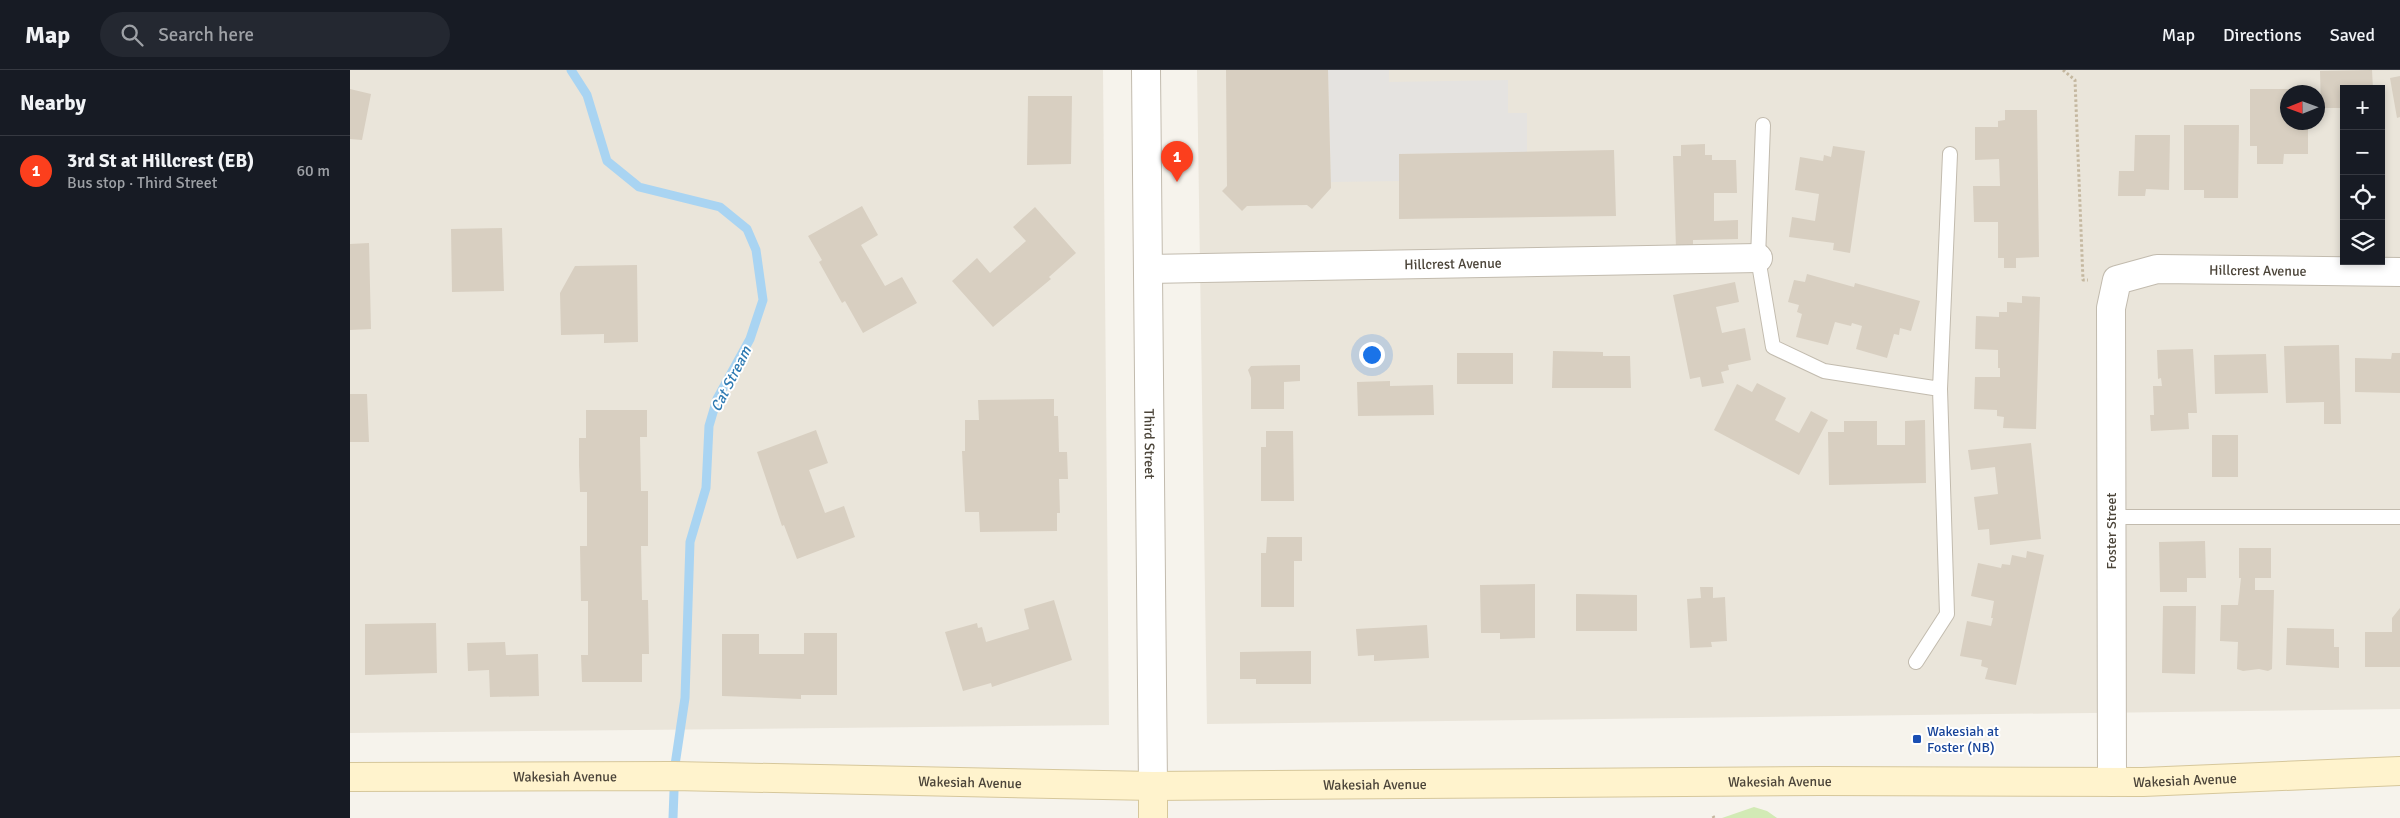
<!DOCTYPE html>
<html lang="en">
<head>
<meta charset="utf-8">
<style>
	:root { --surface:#171b24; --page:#242831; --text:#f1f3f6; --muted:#9ea1a6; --line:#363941; --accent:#fc3f1d }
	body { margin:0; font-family:Signika,sans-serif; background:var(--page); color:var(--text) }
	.controls { position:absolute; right:15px; top:15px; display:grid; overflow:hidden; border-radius:0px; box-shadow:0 2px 8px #0003 }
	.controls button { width:45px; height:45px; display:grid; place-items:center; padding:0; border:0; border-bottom:1px solid var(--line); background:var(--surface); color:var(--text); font:25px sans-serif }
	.compass { position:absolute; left:1930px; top:15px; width:45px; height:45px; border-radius:50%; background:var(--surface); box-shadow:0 2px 8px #0003; rotate:269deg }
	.you { position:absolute; left:1021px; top:284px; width:18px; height:18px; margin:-12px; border:4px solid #fff; border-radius:50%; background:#1a73e8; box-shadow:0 0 0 8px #1a73e833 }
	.badge { display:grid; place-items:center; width:32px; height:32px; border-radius:50%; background:var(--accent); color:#fff; font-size:16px; font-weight:700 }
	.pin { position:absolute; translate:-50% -41px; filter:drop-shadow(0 1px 2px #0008) }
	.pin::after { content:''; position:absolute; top:26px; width:18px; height:15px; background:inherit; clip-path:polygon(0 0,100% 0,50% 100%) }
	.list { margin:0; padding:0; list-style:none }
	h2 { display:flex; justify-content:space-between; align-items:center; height:65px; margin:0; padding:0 20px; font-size:21px }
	h2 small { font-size:16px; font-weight:400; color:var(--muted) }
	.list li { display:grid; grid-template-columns:32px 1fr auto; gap:15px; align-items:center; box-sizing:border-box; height:70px; padding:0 20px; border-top:1px solid var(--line) }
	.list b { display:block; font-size:19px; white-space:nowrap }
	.list p { margin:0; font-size:16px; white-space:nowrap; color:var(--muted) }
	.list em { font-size:16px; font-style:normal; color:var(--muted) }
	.icon { flex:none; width:28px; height:28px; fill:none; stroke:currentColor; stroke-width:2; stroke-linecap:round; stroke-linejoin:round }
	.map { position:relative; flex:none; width:2050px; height:748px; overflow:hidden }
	header { display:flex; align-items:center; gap:30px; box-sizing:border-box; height:70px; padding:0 25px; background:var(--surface); border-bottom:1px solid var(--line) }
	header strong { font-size:24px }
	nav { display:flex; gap:28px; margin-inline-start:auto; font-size:18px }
	.search { width:350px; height:45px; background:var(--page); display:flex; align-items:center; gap:12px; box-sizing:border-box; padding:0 18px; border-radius:28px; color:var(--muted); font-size:19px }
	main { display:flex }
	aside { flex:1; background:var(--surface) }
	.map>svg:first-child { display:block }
	.residential { fill:#eae5da; fill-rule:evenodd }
	.green { fill:#d2eab5 }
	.parking { fill:#e5e3e0 }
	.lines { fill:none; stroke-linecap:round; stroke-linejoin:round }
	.stream { stroke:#a9d4f2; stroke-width:9 }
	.building { fill:#d8cfc1 }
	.service-casing { stroke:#c2bbae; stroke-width:16 }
	.minor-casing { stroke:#c2bbae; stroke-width:30 }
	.tertiary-casing { stroke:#c2bbae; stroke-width:30 }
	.secondary-casing { stroke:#d6c79b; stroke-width:30 }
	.path { stroke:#c4b79f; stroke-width:3; stroke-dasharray:2.5 2.5; stroke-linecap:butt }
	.service { stroke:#fff; stroke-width:14 }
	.minor { stroke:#fff; stroke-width:28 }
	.tertiary { stroke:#fff; stroke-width:28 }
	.secondary { stroke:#fff3cd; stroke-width:28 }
	.transit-dot { fill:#1a4fb4; stroke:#fff; stroke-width:2 }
	.labels { text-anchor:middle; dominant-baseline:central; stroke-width:4; stroke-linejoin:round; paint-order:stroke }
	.street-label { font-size:14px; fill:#4b4439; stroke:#fff }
	.transit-label { font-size:14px; fill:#164399; stroke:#fff; text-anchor:start }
	.water-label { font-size:15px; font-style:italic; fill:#2e7ab2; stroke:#fff }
</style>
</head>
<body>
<header>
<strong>Map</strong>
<div class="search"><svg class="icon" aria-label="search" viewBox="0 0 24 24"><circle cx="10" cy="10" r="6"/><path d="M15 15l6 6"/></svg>Search here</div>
<nav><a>Map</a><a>Directions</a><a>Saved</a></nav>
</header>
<main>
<aside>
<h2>Nearby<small></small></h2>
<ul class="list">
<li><span class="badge">1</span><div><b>3rd St at Hillcrest (EB)</b><p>Bus stop · Third Street</p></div><em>60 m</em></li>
</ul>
</aside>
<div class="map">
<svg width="2050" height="748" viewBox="0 0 2050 748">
	<rect width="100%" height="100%" fill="#f6f3ec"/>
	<path class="residential" d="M 0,0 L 753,0 L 759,655 L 0,663 Z
		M 847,0 L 2050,0 L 2050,639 L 857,654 ZM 1994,19 L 2031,19 L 2031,191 L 1994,191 ZM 1938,22 L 1968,22 L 1968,52 L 1938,52 Z"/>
	<path class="green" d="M 1404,737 L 1417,741 L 1427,748 L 1372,748 Z"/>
	<path class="parking" d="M 978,0 L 1039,0 L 1039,12 L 1158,10 L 1158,43 L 1177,43 L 1177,82 L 1049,84 L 1050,111 L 981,112 Z"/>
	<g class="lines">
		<path class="stream" d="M 221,0 L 237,25 L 257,91 L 289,117 L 370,137 L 397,159 L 406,180 L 413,230 L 400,269 L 367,329 L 359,356 L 356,418 L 340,472 L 335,628 L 325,695 L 323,748"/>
	</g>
	<path class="building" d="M 876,0 L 978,0 L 981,118 L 962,139 L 957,135 L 897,136 L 892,141 L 872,121 L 877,116 Z
		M 2022,0 L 2023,19 L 1994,19 L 1994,38 L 1971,38 L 1970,1 Z
		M 2050,6 L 2050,47 L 2047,48 L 2040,8 Z
		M 0,19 L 21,24 L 12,70 L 0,69 Z
		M 1900,19 L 1958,19 L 1958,22 L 1938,22 L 1938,52 L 1958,52 L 1958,84 L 1934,84 L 1933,94 L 1907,94 L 1907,76 L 1900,76 Z
		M 678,26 L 722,26 L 721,94 L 677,95 Z
		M 1655,40 L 1687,40 L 1689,187 L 1666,188 L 1666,198 L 1654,198 L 1654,188 L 1648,188 L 1648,152 L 1624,152 L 1623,116 L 1650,116 L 1649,89 L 1625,90 L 1625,57 L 1648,57 L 1648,51 L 1655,50 Z
		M 1834,55 L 1889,55 L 1888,128 L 1854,128 L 1854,120 L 1834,120 Z
		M 1785,65 L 1820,65 L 1819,120 L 1796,119 L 1795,126 L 1768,126 L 1769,101 L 1784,101 Z
		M 1355,74 L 1355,85 L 1362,85 L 1362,90 L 1386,90 L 1387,123 L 1364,123 L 1364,151 L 1388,150 L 1388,169 L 1343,170 L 1343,178 L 1326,178 L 1323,86 L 1331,86 L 1331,75 Z
		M 1483,76 L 1515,81 L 1500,183 L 1483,180 L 1484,173 L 1439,167 L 1442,147 L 1465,151 L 1469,124 L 1445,120 L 1450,87 L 1473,91 L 1474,85 L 1481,87 Z
		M 1264,80 L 1266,146 L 1049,149 L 1049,84 Z
		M 512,136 L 528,165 L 511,175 L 535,216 L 552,207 L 567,233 L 513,263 L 495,231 L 492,233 L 469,192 L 472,190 L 458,166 Z
		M 685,137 L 726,183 L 699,207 L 701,209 L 643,257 L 602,211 L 627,188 L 640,203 L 676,171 L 663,157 Z
		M 152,158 L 154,221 L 102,222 L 101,159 Z
		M 19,173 L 21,259 L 0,260 L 0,174 Z
		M 287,195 L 288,272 L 254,273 L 254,264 L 211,265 L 210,223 L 225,196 Z
		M 1457,204 L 1504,217 L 1505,213 L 1570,231 L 1561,261 L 1550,258 L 1549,265 L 1544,264 L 1537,288 L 1506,279 L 1512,256 L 1502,253 L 1501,256 L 1485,252 L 1478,275 L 1446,267 L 1452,244 L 1447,242 L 1449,235 L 1438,232 L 1444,210 L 1455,212 Z
		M 1385,212 L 1389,232 L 1366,237 L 1372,263 L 1395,258 L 1401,290 L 1378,295 L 1379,300 L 1371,302 L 1374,313 L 1352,317 L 1350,307 L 1340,309 L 1323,225 Z
		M 1672,226 L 1690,227 L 1686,359 L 1653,358 L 1654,347 L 1647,346 L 1647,340 L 1624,339 L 1625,307 L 1650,307 L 1650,298 L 1648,298 L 1648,280 L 1625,279 L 1626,246 L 1649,247 L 1649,242 L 1657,242 L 1657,232 L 1672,233 Z
		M 1989,275 L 1991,354 L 1974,354 L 1974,332 L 1936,333 L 1934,276 Z
		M 1843,279 L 1847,343 L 1838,343 L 1839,359 L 1801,361 L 1800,345 L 1804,345 L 1803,316 L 1812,316 L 1811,308 L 1808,309 L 1807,280 Z
		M 1203,281 L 1253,282 L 1253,286 L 1280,286 L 1281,318 L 1202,318 Z
		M 1107,283 L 1163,283 L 1163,314 L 1107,314 Z
		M 2042,283 L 2050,283 L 2050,323 L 2005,322 L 2005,288 L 2041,289 Z
		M 1916,284 L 1918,323 L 1865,324 L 1864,285 Z
		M 950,295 L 950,311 L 934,312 L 934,339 L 901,339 L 901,308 L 898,300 L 901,296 Z
		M 1040,311 L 1040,316 L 1083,315 L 1084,345 L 1008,346 L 1007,312 Z
		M 1407,313 L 1436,328 L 1425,350 L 1449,363 L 1461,341 L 1478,350 L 1449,405 L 1364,360 L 1387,314 L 1402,322 Z
		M 0,324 L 17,324 L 19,372 L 0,372 Z
		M 704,329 L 704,346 L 708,346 L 709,382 L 717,382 L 718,409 L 709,409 L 710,443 L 707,443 L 707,461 L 630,462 L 629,442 L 615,442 L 612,381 L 615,381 L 615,350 L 629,350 L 628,330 Z
		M 236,340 L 297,340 L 297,367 L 290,367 L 291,421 L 298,421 L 298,476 L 291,476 L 292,530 L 298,530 L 299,584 L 292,584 L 292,612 L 232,612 L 231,585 L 238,585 L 238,531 L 231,531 L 230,476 L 237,476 L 237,422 L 230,422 L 229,395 L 229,368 L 236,368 Z
		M 1575,350 L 1576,413 L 1479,415 L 1478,362 L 1494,362 L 1494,351 L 1527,351 L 1527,375 L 1555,375 L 1555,351 Z
		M 466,360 L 478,393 L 459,400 L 475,443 L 494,436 L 505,467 L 447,489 L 434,455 L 432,456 L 407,382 Z
		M 916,361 L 943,361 L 944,431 L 911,431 L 911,377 L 916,377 Z
		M 1862,365 L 1888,365 L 1888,407 L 1862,407 Z
		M 1681,373 L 1691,469 L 1640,475 L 1639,459 L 1628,460 L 1624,427 L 1648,424 L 1645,397 L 1621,400 L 1618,380 Z
		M 917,467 L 952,467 L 952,491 L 944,491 L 944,537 L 911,537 L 911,483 L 916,483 Z
		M 1855,471 L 1856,508 L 1837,508 L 1837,522 L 1810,522 L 1809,472 Z
		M 1889,478 L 1921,478 L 1921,508 L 1905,508 L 1905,520 L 1924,520 L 1922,599 L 1918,601 L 1909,599 L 1893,601 L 1887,599 L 1888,572 L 1870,571 L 1871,535 L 1888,535 L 1891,508 L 1889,508 Z
		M 1677,481 L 1694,485 L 1666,615 L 1635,609 L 1638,598 L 1631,596 L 1632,590 L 1610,586 L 1617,551 L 1641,556 L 1643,548 L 1641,548 L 1644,531 L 1621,526 L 1628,493 L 1651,498 L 1652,494 L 1660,495 L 1662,485 L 1676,488 Z
		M 1185,514 L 1185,568 L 1150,569 L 1150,563 L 1131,563 L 1130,515 Z
		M 1350,517 L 1363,517 L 1363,528 L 1375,527 L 1377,571 L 1361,572 L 1362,577 L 1340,578 L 1337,529 L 1351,528 Z
		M 1226,524 L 1287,525 L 1287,561 L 1226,561 Z
		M 704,530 L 722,590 L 642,617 L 641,613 L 613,621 L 595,562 L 627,553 L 628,558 L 632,557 L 636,572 L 679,559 L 674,539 Z
		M 1813,536 L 1846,536 L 1845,604 L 1812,603 Z
		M 2050,538 L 2050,597 L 2015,597 L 2015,562 L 2042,562 L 2042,548 Z
		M 86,553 L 87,603 L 15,605 L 15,554 Z
		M 1077,555 L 1079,588 L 1024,591 L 1024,585 L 1008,586 L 1006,559 Z
		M 1937,558 L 1984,559 L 1984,577 L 1989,577 L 1989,598 L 1936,595 Z
		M 454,563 L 487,563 L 487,625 L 451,625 L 451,629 L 372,626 L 372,564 L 409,564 L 409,584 L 454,584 Z
		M 155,572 L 156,585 L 188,584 L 189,626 L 140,627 L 139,600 L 118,601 L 117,573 Z
		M 961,581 L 961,614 L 906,614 L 906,609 L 890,609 L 890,582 Z"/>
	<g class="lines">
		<defs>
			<path id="service" d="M 1413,55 L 1408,188 L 1423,277 L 1474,301 L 1590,319
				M 1761,447 L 2050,447
				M 1566,592 L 1597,544 L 1590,319 L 1600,84"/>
			<g id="minor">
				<path id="s1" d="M 798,199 L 1408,188"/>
				<path id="s2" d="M 1762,712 L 1761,238 L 1767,210 L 1807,199 L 2050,202"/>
			</g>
			<g id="tertiary">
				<path id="s3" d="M 796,0 L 803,716"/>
			</g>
			<g id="secondary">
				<path id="s4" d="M 0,707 L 324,706 L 803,716 L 1471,711 L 1793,712 L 2050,701"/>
				<path d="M 803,716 L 803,748"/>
			</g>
		</defs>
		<use href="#service" class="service-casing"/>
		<use href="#minor" class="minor-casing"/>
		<use href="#tertiary" class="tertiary-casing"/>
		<use href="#secondary" class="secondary-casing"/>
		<path class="path" d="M 1713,0 L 1725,10 L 1733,210 L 1738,210
			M 1363,746 L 1364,748"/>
		<use href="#service" class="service"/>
		<use href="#minor" class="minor"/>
		<use href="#tertiary" class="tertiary"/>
		<use href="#secondary" class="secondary"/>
	</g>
	<rect class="transit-dot" x="1562" y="664" width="10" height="10" rx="2.5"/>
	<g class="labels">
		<g class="street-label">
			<text stroke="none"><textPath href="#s1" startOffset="305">Hillcrest Avenue</textPath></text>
			<text stroke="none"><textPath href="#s2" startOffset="645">Hillcrest Avenue</textPath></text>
			<text stroke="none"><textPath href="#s3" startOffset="374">Third Street</textPath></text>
			<text transform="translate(1761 461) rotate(-90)">Foster Street</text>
			<text stroke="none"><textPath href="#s4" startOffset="215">Wakesiah Avenue</textPath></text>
			<text stroke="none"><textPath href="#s4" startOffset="1835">Wakesiah Avenue</textPath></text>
			<text stroke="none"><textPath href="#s4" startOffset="1430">Wakesiah Avenue</textPath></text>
			<text stroke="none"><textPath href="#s4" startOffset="620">Wakesiah Avenue</textPath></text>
			<text stroke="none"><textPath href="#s4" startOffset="1025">Wakesiah Avenue</textPath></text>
		</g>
		<g class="transit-label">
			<text x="1577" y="661">Wakesiah at<tspan x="1577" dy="16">Foster (NB)</tspan></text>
		</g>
		<g class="water-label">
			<text transform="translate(381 309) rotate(-63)">Cat Stream</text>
		</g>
	</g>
</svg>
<div class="controls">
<button>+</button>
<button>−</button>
<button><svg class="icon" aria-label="locate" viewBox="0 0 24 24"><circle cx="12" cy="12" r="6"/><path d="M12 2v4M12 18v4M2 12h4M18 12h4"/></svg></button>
<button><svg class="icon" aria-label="layers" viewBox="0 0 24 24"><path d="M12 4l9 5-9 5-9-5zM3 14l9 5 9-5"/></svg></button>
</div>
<svg class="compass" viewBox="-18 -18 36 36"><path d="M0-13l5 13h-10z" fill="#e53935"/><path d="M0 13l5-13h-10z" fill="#9ea1a6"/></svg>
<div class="you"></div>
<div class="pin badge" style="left:827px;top:112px">1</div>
</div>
</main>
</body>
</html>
